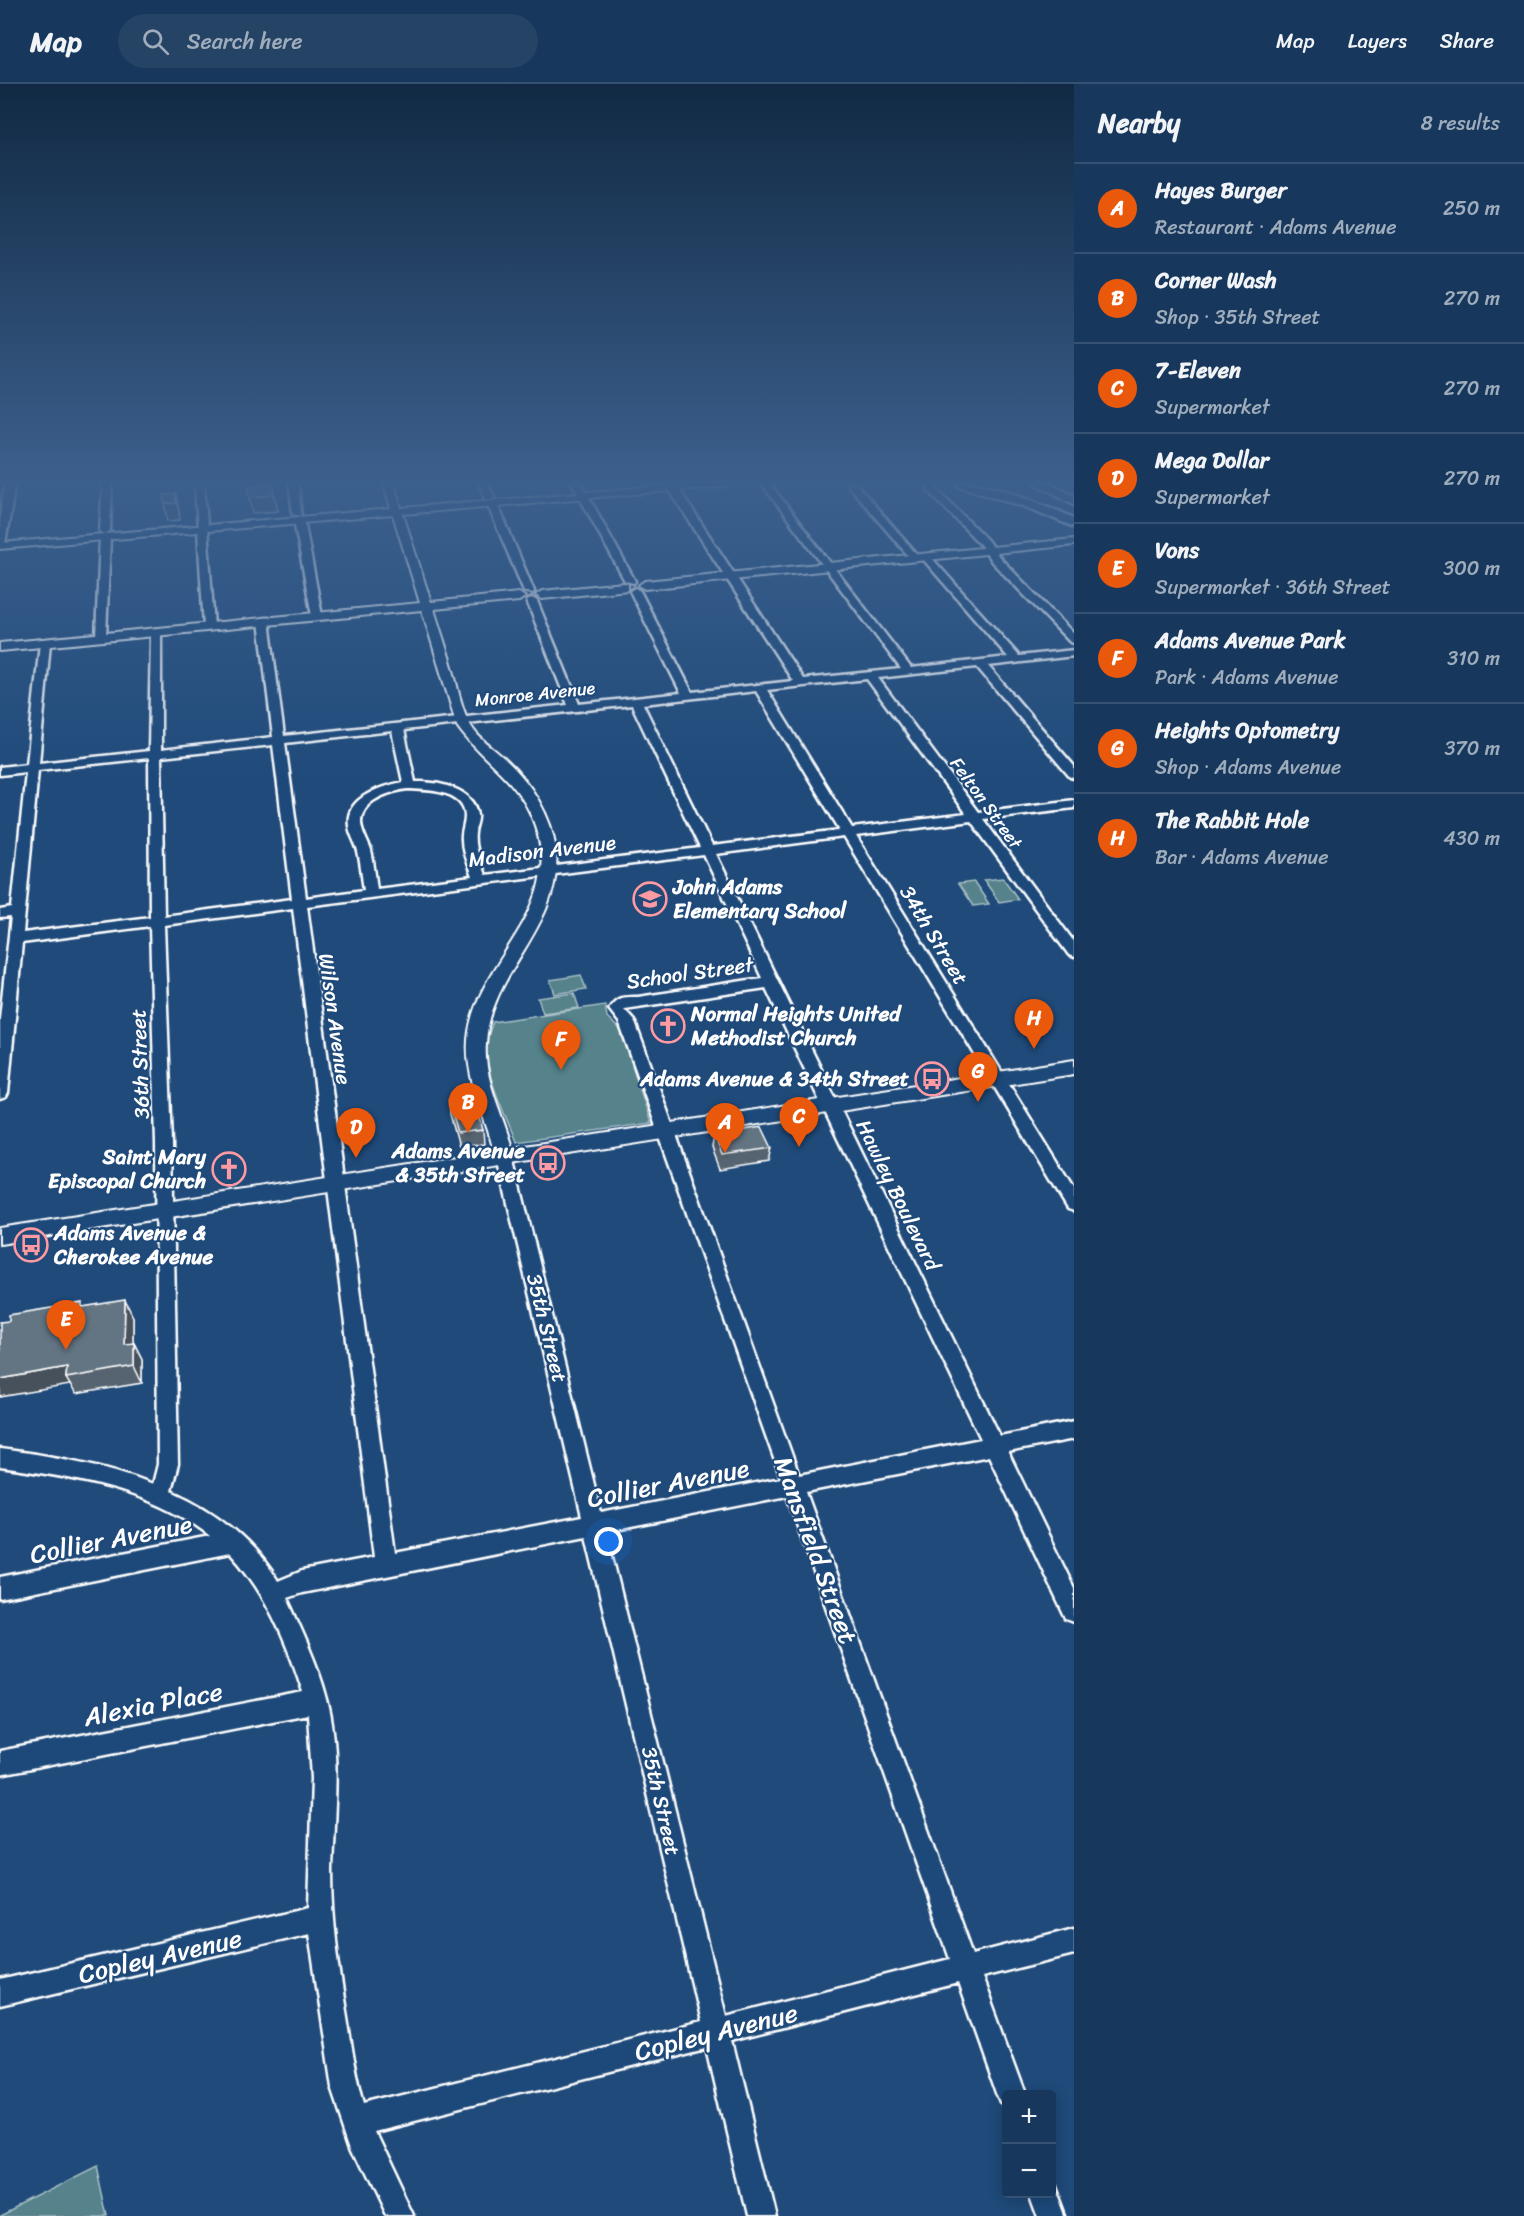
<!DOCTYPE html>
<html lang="en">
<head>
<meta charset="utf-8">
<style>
	:root { --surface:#17385c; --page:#244365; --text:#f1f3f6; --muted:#9eacbb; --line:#365272; --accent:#ea580c }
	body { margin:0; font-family:Sriracha,sans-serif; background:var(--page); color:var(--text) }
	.controls { position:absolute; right:18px; bottom:18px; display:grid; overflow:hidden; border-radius:6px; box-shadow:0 3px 15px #0003 }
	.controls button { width:54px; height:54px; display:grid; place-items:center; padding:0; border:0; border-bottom:2px solid var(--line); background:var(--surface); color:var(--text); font:30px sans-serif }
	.you { position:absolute; left:609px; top:1458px; width:21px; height:21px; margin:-15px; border:4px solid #fff; border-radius:50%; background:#1a73e8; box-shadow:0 0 0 9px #1a73e833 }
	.badge { display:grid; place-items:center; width:39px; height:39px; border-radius:50%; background:var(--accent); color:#fff; font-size:20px; font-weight:700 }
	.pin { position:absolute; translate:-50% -50px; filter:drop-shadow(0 2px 3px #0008) }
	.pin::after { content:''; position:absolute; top:32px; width:21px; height:18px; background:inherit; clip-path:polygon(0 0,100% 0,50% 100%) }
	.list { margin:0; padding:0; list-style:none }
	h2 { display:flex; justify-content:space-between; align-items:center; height:78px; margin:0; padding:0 24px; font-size:26px }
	h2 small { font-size:20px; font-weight:400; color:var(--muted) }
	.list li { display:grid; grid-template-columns:39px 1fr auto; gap:18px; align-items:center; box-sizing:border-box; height:90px; padding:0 24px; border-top:2px solid var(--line) }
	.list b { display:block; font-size:22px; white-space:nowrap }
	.list p { margin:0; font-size:20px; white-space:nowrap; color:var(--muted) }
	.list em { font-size:20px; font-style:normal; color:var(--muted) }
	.icon { flex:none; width:33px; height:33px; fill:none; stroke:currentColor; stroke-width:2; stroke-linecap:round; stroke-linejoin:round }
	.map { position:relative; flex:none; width:1074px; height:2132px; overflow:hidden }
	header { display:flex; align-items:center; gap:36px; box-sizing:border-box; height:84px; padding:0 30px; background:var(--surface); border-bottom:2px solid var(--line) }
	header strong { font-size:28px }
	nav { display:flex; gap:33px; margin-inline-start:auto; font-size:21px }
	.search { width:420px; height:54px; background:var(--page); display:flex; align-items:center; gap:15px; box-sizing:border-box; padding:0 21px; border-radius:33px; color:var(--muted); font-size:22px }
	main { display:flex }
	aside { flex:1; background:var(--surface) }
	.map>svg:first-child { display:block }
	.green { fill:#54828b; stroke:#aac0c5; stroke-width:1.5 }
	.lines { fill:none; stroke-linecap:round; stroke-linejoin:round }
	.minor-casing { stroke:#fff; stroke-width:5 }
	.major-casing { stroke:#fff; stroke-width:4 }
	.highway-casing { stroke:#fff; stroke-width:5 }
	.minor { fill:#1f4a7a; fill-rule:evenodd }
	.major { fill:#1f4a7a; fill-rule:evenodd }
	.highway { fill:#1f4a7a; fill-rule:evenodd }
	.wall { fill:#566471; stroke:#fff; stroke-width:1.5 }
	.shaded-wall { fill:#46515c; stroke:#fff; stroke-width:1.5 }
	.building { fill:#647483; stroke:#fff; stroke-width:1.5 }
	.labels { text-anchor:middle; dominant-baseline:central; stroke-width:4.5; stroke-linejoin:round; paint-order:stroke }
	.far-street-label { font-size:18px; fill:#fff; stroke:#1f4a7a }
	.street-label { font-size:21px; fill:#fff; stroke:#1f4a7a }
	.poi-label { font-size:21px; font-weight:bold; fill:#fff; stroke:#1f4a7a; text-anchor:start }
	.near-street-label { font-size:26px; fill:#fff; stroke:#1f4a7a }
</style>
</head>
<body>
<header>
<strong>Map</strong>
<div class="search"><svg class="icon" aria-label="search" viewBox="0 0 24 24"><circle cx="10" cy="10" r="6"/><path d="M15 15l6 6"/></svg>Search here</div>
<nav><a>Map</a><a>Layers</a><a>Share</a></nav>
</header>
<main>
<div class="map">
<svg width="1074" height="2132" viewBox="0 0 1074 2132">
	<rect width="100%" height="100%" fill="#1f4a7a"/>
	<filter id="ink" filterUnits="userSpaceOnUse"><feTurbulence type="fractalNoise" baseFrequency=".0167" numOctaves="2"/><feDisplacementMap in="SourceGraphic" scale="12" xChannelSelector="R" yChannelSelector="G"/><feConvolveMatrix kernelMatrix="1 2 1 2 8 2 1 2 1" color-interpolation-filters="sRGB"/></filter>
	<g filter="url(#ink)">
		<path class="green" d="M 1003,794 L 1018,815 L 999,818 L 984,796 Z
			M 974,798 L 989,820 L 973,822 L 958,800 Z
			M 581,891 L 586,905 L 555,910 L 550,896 Z
			M 574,909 L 579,924 L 543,929 L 538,914 Z
			M 605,921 L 607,933 L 621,947 L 651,1039 L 516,1058 C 502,1020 475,978 493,938 Z
			M 98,2082 L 109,2132 L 0,2132 L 0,2131 Z"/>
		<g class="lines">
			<defs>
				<path id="minor" d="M 5,399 L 15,399 L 5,460 L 0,463 L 0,431 Z
					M 103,399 L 112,399 L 110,447 L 105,450 L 100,447 Z
					M 195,399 L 204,399 L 214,543 L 209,546 L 204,543 Z
					M 289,399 L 298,399 L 301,432 L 293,430 Z
					M 479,399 L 487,399 L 494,413 L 492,415 L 486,415 Z
					M 572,399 L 581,399 L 635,497 L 634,499 L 625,497 Z
					M 761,399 L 769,399 L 911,584 L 1008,573 L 923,475 L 923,471 L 929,471 L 1019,572 L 1074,566 L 1074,572 L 988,582 L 1074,682 L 1074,694 L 1070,693 L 977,583 L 878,594 L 978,728 L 1074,716 L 1074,724 L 983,735 L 1074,858 L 1074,873 L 1069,871 L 971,737 L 856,752 L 1074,1105 L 1074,1127 L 1068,1125 L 844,753 L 716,770 L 1000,1352 L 1074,1337 L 1074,1355 L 1008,1368 L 1074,1504 L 1074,1538 L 1066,1535 L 989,1372 L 806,1408 L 973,1870 L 1074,1844 L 1074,1870 L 982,1893 L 1025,2010 L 1006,2010 L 1006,2022 L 1001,2020 L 997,2010 L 958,1899 L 732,1957 L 775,2132 L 747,2132 L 707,1963 L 374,2047 L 414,2132 L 385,2132 L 352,2062 L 332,2003 L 309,1849 L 0,1922 L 0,1896 L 308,1824 L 312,1694 L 308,1630 L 0,1691 L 0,1667 L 303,1608 C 287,1558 266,1508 230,1469 L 0,1515 L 0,1493 L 210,1452 C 152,1405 71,1393 0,1383 L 0,1365 C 52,1372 104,1380 153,1400 L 158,1380 L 156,1059 L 150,842 L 22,859 L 8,1009 L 6,1013 L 0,1015 L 0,934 L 11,833 L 0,834 L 0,826 L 12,824 L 26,688 L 0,691 L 0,683 L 27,680 L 40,559 L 45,556 L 50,559 L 39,679 L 149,667 L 151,548 L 156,545 L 161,548 L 161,666 L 273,653 L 259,537 L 264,534 L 269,537 L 284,652 L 568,621 L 527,517 L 532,514 L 537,517 L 579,620 L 681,609 L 630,507 L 635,504 L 640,507 L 692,608 L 793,597 L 668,404 L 673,401 L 678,404 L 803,595 L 901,585 ZM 867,595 L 966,730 L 852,744 L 767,606 ZM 756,607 L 840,746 L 712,762 L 643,620 ZM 632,621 L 700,764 L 485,791 C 480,778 473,763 475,749 C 475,743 479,737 478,731 C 475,704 436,697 415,698 L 404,646 ZM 392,647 L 403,698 C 383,702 344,713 349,742 C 350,751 356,759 358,768 C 361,781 362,794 364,806 L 306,814 L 285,659 ZM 273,661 L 292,815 L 164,832 L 161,673 ZM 149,674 L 150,833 L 23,849 L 38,686 ZM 407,705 C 425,706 466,705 465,733 C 465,741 461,748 462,756 C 462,769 468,781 472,793 L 377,805 C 375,792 374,779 371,767 C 368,758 362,749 361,739 C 360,716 390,708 407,705 ZM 704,771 L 762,894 L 638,913 C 623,913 617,912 609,925 L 619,938 L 781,1394 L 601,1429 L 513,1073 L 511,1068 L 505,1067 L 499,1068 L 497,1073 L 582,1433 L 395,1469 L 307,822 ZM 293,824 L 374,1473 L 302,1487 L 278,1497 C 254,1456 214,1426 171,1407 L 178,1380 L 172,1059 L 164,841 ZM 766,904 L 981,1355 L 799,1391 L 650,979 L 634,936 L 624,925 ZM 787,1412 L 950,1875 L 726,1932 L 606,1448 ZM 586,1452 L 701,1938 L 364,2022 C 355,1993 352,1963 347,1933 C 339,1885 332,1837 332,1788 C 333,1741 339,1694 333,1647 C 328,1601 306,1556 287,1514 L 302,1509 Z
					M 846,399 L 855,399 L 918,472 L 918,476 L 912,476 Z
					M 930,399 L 938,399 L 936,404 L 987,456 L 1000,474 L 1074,550 L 1074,559 L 1070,558 L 992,478 L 980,460 L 928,406 Z
					M 492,416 L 497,419 L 534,507 L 533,509 L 524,507 L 487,419 Z
					M 299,433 L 304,436 L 322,532 L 317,535 L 312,532 L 294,436 Z
					M 105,450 L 110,453 L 106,553 L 101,556 L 96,553 L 100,453 Z
					M 1052,2098 L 1056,2100 L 1068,2132 L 1040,2132 L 1032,2110 L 1052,2110 Z"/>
				<path id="major" d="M 384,399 L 394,399 L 401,424 L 694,399 L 733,399 L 728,402 L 403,430 L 431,518 L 519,509 L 525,513 L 519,517 L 434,525 C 440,545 447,565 453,586 C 458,604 461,625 471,642 C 479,656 495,665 506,676 C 531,699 552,732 556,766 C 563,844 490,886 486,959 C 483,995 503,1030 512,1064 L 1074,976 L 1074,990 L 0,1160 L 0,1144 L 494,1067 C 484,1027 462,989 469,947 C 482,867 573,824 530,729 C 513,692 479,674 457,642 L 422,526 L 0,567 L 0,559 L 420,519 L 393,431 L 0,465 L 0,459 L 391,425 Z
					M 1074,455 L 1074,461 L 645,505 L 639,501 L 645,497 Z
					M 624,499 L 628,500 L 628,506 L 542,515 L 536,511 L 542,507 Z"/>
				<path id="highway" d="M 958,399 C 994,396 1041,420 1074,434 L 1074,443 L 1024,422 L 960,402 Z
					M 1035,399 L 1050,399 L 1074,411 L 1074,420 Z"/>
			</defs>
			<use href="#minor" class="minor-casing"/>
			<use href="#major" class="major-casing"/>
			<use href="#highway" class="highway-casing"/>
			<use href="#minor" class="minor"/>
			<use href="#major" class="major"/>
			<use href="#highway" class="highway"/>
		</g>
		<path class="wall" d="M 449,1016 L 483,1046 L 484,1060 L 459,1063 L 450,1030 Z
			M 714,1051 L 772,1064 L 769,1077 L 720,1085 L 712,1064 Z
			M 84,1223 L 133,1233 L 133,1259 L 134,1259 L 142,1275 L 142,1299 L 76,1310 L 70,1301 L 9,1237 Z"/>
		<path class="shaded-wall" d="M 176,410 L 179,427 L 180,436 L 168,437 L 165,420 Z
			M 275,411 L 278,427 L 253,429 L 250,413 Z
			M 125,1216 L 133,1233 L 133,1277 L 124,1260 Z
			M 134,1259 L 142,1275 L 142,1299 L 134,1282 Z
			M 67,1283 L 66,1294 L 70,1301 L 0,1313 L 0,1295 Z"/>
		<path class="building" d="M 273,399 L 275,411 L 250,413 L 248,402 Z
			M 176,410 L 176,419 L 165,420 L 164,411 Z
			M 474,1013 L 483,1046 L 458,1049 L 449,1016 Z
			M 762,1043 L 772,1064 L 722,1071 L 714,1051 Z
			M 125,1216 L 124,1260 L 134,1259 L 134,1282 L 66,1294 L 67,1283 L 0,1295 L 0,1238 L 9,1237 L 9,1231 L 82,1219 L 82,1223 Z"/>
	</g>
	<linearGradient id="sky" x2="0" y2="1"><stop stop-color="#112943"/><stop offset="0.57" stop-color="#3c608d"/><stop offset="1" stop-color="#3c608d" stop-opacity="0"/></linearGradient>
	<rect width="1074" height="697" fill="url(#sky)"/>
	<defs>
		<symbol id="school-ring" viewBox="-11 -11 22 22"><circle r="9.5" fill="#1f4a7a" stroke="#ff9aa2" stroke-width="1.5"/><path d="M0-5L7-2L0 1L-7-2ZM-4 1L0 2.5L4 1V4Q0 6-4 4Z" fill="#ff9aa2"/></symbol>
		<symbol id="church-ring" viewBox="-11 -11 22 22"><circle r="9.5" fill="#1f4a7a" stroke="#ff9aa2" stroke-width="1.5"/><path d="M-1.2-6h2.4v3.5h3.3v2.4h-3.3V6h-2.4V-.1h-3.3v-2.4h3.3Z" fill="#ff9aa2"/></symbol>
		<symbol id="bus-ring" viewBox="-11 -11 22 22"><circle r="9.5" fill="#1f4a7a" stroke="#ff9aa2" stroke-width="1.5"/><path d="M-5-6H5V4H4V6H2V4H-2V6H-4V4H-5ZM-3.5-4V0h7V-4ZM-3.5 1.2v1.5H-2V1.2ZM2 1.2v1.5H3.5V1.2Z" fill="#ff9aa2"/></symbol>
	</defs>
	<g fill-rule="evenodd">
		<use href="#school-ring" x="631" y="796" width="38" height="38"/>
		<use href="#church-ring" x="649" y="923" width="38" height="38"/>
		<use href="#bus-ring" x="913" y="976" width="38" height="38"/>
		<use href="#bus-ring" x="529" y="1060" width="38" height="38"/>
		<use href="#church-ring" x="210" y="1066" width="38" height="38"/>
		<use href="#bus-ring" x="12" y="1142" width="38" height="38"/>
	</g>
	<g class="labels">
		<g class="far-street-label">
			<text transform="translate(535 610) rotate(-6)">Monroe Avenue</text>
			<text transform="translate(986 719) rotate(54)">Felton Street</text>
		</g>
		<g class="street-label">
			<text transform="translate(542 767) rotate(-7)">Madison Avenue</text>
			<text transform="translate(934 851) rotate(59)">34th Street</text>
			<text transform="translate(690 889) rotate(-8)">School Street</text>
			<text transform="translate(335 935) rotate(82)">Wilson Avenue</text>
			<text transform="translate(140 980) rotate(-92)">36th Street</text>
			<text transform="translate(898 1111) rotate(64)">Hawley Boulevard</text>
			<text transform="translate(547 1244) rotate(76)">35th Street</text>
			<text transform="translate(661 1717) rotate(77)">35th Street</text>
		</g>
		<g class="poi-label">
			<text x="673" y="803">John Adams<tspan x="673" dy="24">Elementary School</tspan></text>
			<text x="691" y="930">Normal Heights United<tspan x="691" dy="24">Methodist Church</tspan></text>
			<text x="909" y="995" text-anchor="end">Adams Avenue &amp; 34th Street</text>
			<text x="525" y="1067" text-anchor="end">Adams Avenue<tspan x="525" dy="24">&amp; 35th Street</tspan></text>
			<text x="206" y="1073" text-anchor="end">Saint Mary<tspan x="206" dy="24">Episcopal Church</tspan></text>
			<text x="54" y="1149">Adams Avenue &amp;<tspan x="54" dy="24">Cherokee Avenue</tspan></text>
		</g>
		<g class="near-street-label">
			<text transform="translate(668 1399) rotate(-11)">Collier Avenue</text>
			<text transform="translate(111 1455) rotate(-11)">Collier Avenue</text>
			<text transform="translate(816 1466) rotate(70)">Mansfield Street</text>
			<text transform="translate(153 1620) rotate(-11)">Alexia Place</text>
			<text transform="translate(160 1872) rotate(-13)">Copley Avenue</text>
			<text transform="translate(716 1948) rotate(-14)">Copley Avenue</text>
		</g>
	</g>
</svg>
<div class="controls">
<button>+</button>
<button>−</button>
</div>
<div class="you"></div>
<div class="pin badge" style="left:725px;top:1069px">A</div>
<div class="pin badge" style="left:468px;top:1049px">B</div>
<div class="pin badge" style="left:799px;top:1063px">C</div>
<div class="pin badge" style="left:356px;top:1074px">D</div>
<div class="pin badge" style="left:66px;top:1266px">E</div>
<div class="pin badge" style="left:561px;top:986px">F</div>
<div class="pin badge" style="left:978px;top:1018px">G</div>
<div class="pin badge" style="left:1034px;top:965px">H</div>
</div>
<aside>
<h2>Nearby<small>8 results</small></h2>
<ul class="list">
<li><span class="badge">A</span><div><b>Hayes Burger</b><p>Restaurant · Adams Avenue</p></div><em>250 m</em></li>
<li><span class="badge">B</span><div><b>Corner Wash</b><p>Shop · 35th Street</p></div><em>270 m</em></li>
<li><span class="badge">C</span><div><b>7-Eleven</b><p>Supermarket</p></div><em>270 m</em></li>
<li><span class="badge">D</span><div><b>Mega Dollar</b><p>Supermarket</p></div><em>270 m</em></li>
<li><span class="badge">E</span><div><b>Vons</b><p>Supermarket · 36th Street</p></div><em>300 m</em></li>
<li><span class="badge">F</span><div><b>Adams Avenue Park</b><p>Park · Adams Avenue</p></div><em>310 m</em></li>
<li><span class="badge">G</span><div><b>Heights Optometry</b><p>Shop · Adams Avenue</p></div><em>370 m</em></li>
<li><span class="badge">H</span><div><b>The Rabbit Hole</b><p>Bar · Adams Avenue</p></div><em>430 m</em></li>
</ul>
</aside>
</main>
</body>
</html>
